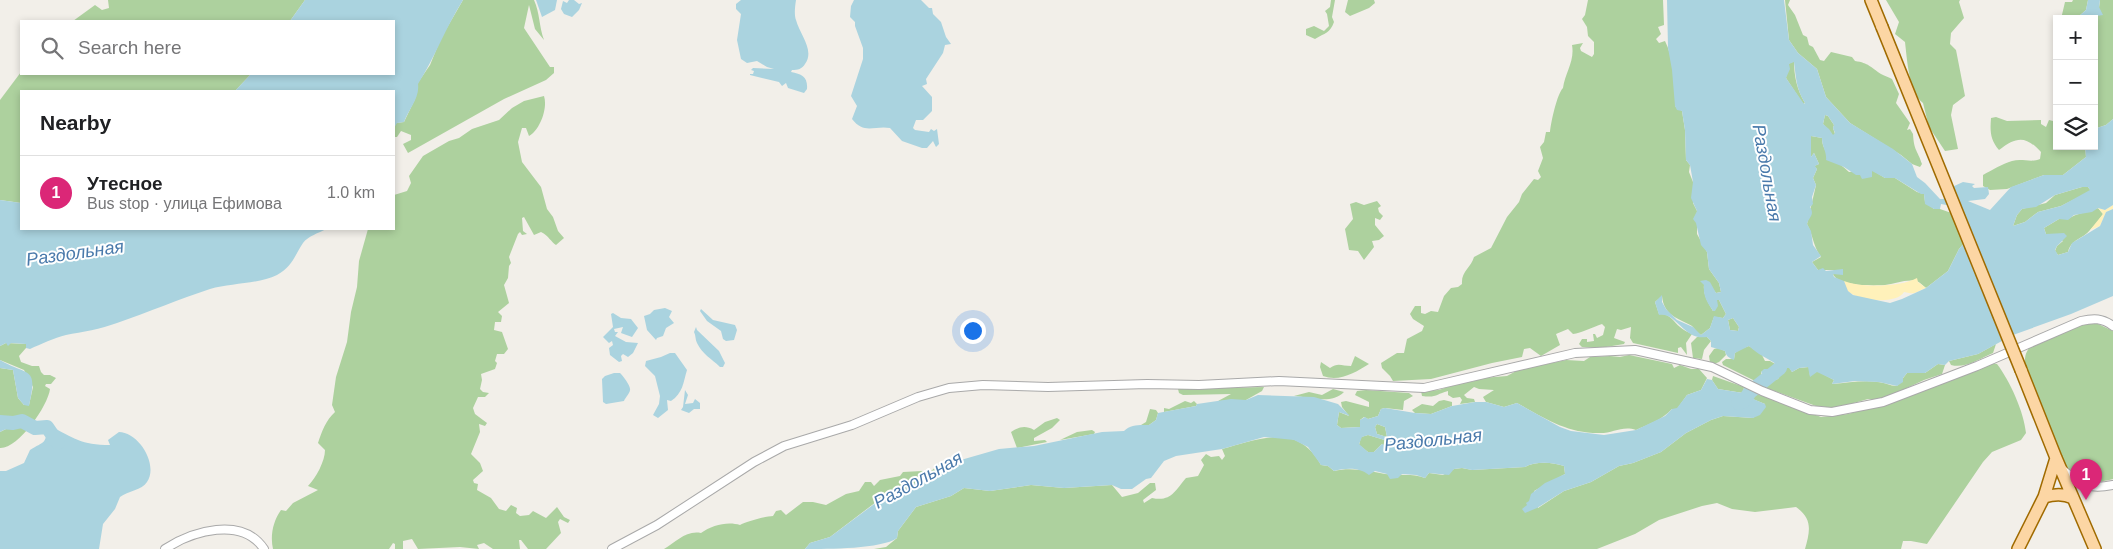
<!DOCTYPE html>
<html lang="en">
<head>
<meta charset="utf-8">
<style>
	:root { --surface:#fff; --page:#f6f6f6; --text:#202124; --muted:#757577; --line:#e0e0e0; --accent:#db2777 }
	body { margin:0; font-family:Helvetica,sans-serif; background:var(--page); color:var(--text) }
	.controls { position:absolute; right:15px; top:15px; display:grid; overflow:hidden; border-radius:0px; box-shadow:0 2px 8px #0003 }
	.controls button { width:45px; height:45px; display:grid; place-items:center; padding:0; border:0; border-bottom:1px solid var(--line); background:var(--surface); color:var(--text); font:25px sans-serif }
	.you { position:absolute; left:972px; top:330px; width:18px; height:18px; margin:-12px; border:4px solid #fff; border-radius:50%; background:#1a73e8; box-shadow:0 0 0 8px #1a73e833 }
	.badge { display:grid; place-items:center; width:32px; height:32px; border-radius:50%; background:var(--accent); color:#fff; font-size:16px; font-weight:700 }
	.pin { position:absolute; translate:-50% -41px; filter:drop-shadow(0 1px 2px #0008) }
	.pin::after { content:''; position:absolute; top:26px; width:18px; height:15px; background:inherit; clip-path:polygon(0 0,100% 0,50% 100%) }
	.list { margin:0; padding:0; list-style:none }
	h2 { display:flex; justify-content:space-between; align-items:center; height:65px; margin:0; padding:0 20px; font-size:21px }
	h2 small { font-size:16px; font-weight:400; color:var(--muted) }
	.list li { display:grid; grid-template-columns:32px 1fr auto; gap:15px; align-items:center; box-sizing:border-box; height:75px; padding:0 20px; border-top:1px solid var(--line) }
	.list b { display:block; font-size:19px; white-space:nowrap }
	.list p { margin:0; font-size:16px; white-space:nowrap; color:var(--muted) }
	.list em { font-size:16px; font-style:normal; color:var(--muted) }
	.icon { flex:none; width:28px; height:28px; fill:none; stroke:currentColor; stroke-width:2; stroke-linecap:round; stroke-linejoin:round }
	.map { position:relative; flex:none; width:2113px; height:549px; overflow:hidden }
	.search { position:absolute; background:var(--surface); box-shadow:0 2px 8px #0003; left:20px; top:20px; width:375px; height:55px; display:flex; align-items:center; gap:12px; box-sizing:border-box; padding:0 18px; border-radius:0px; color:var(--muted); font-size:19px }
	.panel { position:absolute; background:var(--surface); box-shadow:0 2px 8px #0003; left:20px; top:90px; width:375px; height:140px; border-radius:0px }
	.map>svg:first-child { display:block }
	.forest { fill:#add19e }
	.sand { fill:#fff1ba }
	.water { fill:#aad3df; fill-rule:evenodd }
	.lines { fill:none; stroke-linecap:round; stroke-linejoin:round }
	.river { stroke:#aad3df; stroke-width:14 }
	.minor-casing { stroke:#a9a9a9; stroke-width:10 }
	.primary-casing { stroke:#a06b00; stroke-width:14 }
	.minor { stroke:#fff; stroke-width:8 }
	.primary { stroke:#fcd6a4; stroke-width:11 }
	.primary-bridge-casing { stroke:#a06b00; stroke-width:14; stroke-linecap:butt }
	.primary-bridge { stroke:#fcd6a4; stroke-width:11 }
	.labels { text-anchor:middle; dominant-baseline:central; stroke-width:4; stroke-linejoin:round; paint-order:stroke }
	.water-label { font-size:18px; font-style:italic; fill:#4a7aab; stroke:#fff }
</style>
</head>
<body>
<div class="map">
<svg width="2113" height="549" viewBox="0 0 2113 549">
	<rect width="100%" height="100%" fill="#f2efe9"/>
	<path class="forest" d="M 108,0 L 305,0 L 290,21 L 73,21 L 95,5 L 102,10 L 109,8 Z
		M 463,0 L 534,0 C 540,13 539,27 544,40 L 535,29 L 529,5 L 524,28 L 550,67 L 554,67 L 554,73 L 546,80 L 504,99 L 408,153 L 403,144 L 411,140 L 411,135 L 401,131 L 397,137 L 394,137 L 394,128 L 396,123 L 404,122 L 415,99 L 417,84 L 430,65 L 441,38 Z
		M 1331,0 L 1335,0 L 1332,17 L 1334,22 C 1330,33 1325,33 1315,39 L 1306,35 L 1306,29 L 1314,26 L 1324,31 L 1329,26 L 1327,14 L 1325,11 L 1330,7 Z
		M 1348,0 L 1374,0 L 1375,3 L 1369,8 L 1350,16 L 1345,12 Z
		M 1588,0 L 1663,0 L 1664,25 L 1658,27 L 1661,34 L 1656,39 L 1659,43 L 1665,41 C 1674,59 1676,86 1675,106 L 1682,111 L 1685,130 L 1686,160 L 1690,165 L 1689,172 L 1693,182 L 1693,203 L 1697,211 L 1697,234 L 1707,252 L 1709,269 L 1719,283 L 1721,292 L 1716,293 L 1712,288 L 1704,285 C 1703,294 1708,303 1713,311 L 1717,299 L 1719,300 L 1726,314 L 1723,318 L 1714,317 L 1710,328 L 1701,335 C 1697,333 1695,329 1692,326 C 1678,318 1664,316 1662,296 L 1655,302 L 1659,314 C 1670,313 1673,321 1680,327 C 1683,330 1688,332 1692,334 L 1686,343 L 1687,355 L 1681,347 L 1678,348 L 1678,353 L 1633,343 L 1630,338 L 1631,327 L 1621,330 L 1617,329 L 1614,338 L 1625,342 L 1624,344 L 1600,348 L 1582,347 L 1579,344 L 1582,339 L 1587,339 L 1587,342 L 1594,341 L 1593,334 L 1595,334 L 1597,338 L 1603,335 L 1605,327 L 1602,324 C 1593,327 1581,333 1573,334 L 1568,329 L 1556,334 L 1560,345 L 1541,356 L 1530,348 L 1524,349 L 1522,357 L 1492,363 L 1431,379 L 1393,381 L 1390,376 L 1382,368 L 1381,363 L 1397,353 L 1404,353 L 1407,339 L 1422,331 L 1424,326 L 1413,319 L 1410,314 L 1415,306 L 1421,306 L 1421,313 L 1425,314 L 1431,311 L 1438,312 L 1444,296 L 1451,288 L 1458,287 L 1462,284 C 1461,271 1471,268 1474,257 L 1491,248 L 1507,217 L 1519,202 L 1522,194 L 1534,179 L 1538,180 L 1541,177 L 1538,171 L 1543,158 L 1540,147 L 1544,142 L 1546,132 L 1550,132 C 1551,122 1557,94 1563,88 C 1565,73 1575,61 1572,45 L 1583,43 L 1580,48 L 1581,51 L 1592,57 L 1594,54 L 1594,42 L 1588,36 L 1587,27 L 1582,19 L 1585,15 Z
		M 1785,0 L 1790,0 L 1788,5 L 1795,15 L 1803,35 L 1807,37 L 1809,45 L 1813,47 L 1820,60 L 1824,61 L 1831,52 L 1852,57 L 1855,61 C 1869,63 1870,67 1881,74 C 1884,76 1889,77 1892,79 L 1899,94 L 1896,103 L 1910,123 L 1907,130 L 1910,129 L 1913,134 C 1914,151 1917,149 1922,164 L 1920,167 L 1912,164 L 1901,155 L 1850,123 L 1826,97 L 1817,69 L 1798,53 L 1789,40 Z
		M 1886,0 L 1960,0 L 1959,2 L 1964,18 L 1951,33 L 1950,44 L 1956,50 L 1965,96 L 1953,105 L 1951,115 L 1958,149 L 1945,151 L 1929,127 L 1923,103 C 1909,93 1907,59 1905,42 L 1895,34 L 1899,22 Z
		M 2073,0 L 2088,0 L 2086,10 L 2079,16 L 2078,19 L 2061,19 L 2065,2 L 2072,2 Z
		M 2100,0 L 2113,0 L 2113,119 L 2106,125 L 2094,129 L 2094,19 L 2087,19 L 2098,16 Z
		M 1794,61 C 1794,76 1797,90 1805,103 L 1803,104 L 1786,78 L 1788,64 Z
		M 21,72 L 21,74 L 251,74 L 235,91 L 21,91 L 21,203 L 0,200 L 0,100 Z
		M 544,96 C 548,108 540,130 529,136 L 526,128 L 522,128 L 518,142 L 522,162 L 541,187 L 547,209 L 553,217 L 558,231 L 564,238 L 556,245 C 551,242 549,236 541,232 L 534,235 L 524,217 L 522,218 L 523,231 L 527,234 L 522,235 L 520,232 L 518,234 L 509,257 L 511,263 L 509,266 L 508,278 L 504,285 L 509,303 L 498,312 L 502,316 L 501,322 L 495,322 L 494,330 L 502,332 L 508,349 L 504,354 L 497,354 L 495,361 L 497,363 L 495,369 L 481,374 L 482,380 L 480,389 L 483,392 L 489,393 L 485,397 L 478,397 L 473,408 L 475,414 L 487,423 L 485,426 L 479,424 L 480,432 L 471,454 L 480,463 L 483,471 L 473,480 L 474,483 L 478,484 L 477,490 L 491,498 L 499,509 L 506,511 L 511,505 L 517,508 L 516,513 L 520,516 L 529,515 L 533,511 L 546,518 L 557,507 L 564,517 L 570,520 L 568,523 L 560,519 L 558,522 L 561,533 L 546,549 L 528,549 L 521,540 L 519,540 L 520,549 L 493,549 L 484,543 L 477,545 L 479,549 L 460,547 L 418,549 L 412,539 L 403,541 L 403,549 L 395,549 L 395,544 L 393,543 L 389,549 L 273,549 C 270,536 273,521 281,510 L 286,511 L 293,503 L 318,490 L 308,486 C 316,478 325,461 325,450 L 318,443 C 322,431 326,420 335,412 L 332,405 L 336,377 L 347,342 L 351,312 L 357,287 L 359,261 L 368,229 L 394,229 L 394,195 L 407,191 L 411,183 L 409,176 L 423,156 L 449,141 L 459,138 L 472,129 L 499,120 L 512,108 L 524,101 Z
		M 1825,115 L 1828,116 L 1834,125 L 1833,128 L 1835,134 L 1833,136 L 1823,124 Z
		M 1996,117 L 2007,121 L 2041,120 L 2041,124 L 2046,127 L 2049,120 L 2053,121 L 2057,124 L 2057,146 L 2085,146 L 2086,157 L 2063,175 L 2044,175 L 2007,189 L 1990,190 L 1983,186 L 1983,175 C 1992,170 2002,164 2012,161 C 2022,158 2031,163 2040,159 L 2041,152 C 2026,136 2017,136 1999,150 C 1990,140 1990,131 1991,118 Z
		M 1811,136 L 1822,138 C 1822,155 1838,161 1849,172 L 1872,170 L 1885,178 L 1895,178 L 1917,192 L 1924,194 L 1925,202 L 1934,209 L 1940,209 L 1960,216 L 1971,235 L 1959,249 L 1948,271 L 1926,288 C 1922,285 1920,282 1916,281 C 1906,279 1894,284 1885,285 C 1872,286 1838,286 1833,274 L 1839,274 L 1833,270 L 1818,270 L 1812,262 L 1821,257 C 1813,246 1813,235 1807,224 L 1816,185 L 1813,178 L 1817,169 L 1814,166 L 1819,164 L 1814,153 L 1811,157 Z
		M 2082,187 L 2088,187 L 2091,191 L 2061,206 L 2038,212 L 2025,222 L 2013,226 L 2017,215 L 2022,209 L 2046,203 L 2055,195 Z
		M 1377,201 L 1381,206 L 1378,208 L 1379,212 L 1383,216 L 1380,220 L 1375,218 L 1375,225 L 1384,236 L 1379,240 L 1372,241 L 1374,247 L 1364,260 L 1358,251 L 1349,250 L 1345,229 L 1353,219 L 1350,204 L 1356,202 L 1364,205 Z
		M 2098,208 L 2103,214 C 2099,220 2095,225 2090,230 C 2083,239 2071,239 2068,252 L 2058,255 L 2055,251 L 2057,246 L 2063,241 L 2051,234 L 2046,234 L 2044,228 L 2059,219 L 2068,219 C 2077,213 2088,212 2098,208 Z
		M 1733,318 L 1739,327 L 1738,331 L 1730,330 L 1728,320 Z
		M 2087,323 L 2096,323 L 2113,331 L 2113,479 C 2090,485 2078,482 2063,462 L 2026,373 C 2025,363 2023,355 2030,347 Z
		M 1697,337 L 1707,337 L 1711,341 L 1704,350 L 1702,359 L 1693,358 L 1691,343 Z
		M 6,343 L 27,344 L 26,348 L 19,356 L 21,362 L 32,366 L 39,366 L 41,372 L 44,375 L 50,375 L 56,378 L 51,384 L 46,384 L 45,386 L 50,389 C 48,406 18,449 0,448 L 0,432 L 12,426 L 15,420 L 7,421 L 0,415 L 0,368 L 13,370 L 18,398 L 24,405 L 29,405 L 33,387 L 24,370 L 0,360 L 0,346 Z
		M 1996,344 L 1993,353 C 1981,358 1965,369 1951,365 L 1949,361 L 1978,354 Z
		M 1749,346 L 1762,355 L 1765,361 L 1770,361 L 1777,365 L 1777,369 L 1764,370 L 1761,372 L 1762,379 L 1755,381 L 1723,365 L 1722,362 L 1726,359 L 1734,359 L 1735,353 L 1740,349 Z
		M 1718,348 L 1725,351 L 1726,355 L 1719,362 L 1714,364 L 1710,363 L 1709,356 L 1714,349 Z
		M 1629,355 L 1672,364 L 1674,368 L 1680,365 L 1691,369 L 1699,369 L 1707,378 L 1701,390 L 1687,395 L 1677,409 L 1672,409 C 1662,420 1649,424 1636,430 C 1622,425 1612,434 1598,433 C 1567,433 1544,418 1517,403 L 1504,407 L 1486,402 L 1483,397 L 1494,390 L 1479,389 L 1474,387 L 1464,395 L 1467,398 L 1474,399 L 1475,402 L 1460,404 L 1462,400 L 1460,397 L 1453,398 L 1448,395 L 1448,391 C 1436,394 1437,398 1422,396 L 1421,391 L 1439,390 L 1462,382 L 1471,382 L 1483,378 L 1507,376 L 1518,370 L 1566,360 L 1584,361 L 1590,357 L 1610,356 L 1620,357 Z
		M 1355,356 L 1369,364 C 1355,373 1339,382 1323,376 L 1320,367 L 1321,362 L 1330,368 C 1338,362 1342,366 1351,366 Z
		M 1991,363 L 1997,364 C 2010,381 2024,412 2026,433 L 2021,440 L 1992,452 L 1983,462 L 1927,544 L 1911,541 L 1903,541 L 1901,549 L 1805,549 C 1810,531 1813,519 1796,507 L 1755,512 L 1732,509 L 1717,503 L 1702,506 L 1659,520 L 1635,534 L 1597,549 L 874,549 L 886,547 L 897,538 L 898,531 L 916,507 L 951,496 L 964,488 L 990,491 L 1031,485 L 1064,488 L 1112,485 L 1122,497 L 1138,493 L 1150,483 L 1155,483 L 1156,490 L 1143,500 L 1144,503 L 1152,498 C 1171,502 1175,491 1186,478 L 1198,476 L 1204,465 L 1201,460 L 1206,454 L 1211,457 L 1219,456 L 1222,460 L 1225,456 L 1222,449 C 1261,439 1297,422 1321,465 L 1328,466 L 1334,471 C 1351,467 1368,471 1385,474 C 1399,476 1412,473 1425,478 L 1429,473 L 1443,475 L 1454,469 L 1462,468 L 1472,470 L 1525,467 C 1535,461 1553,462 1564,466 L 1565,474 L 1534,491 L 1538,508 L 1564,491 L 1591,482 L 1619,466 L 1633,463 L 1661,452 L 1686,433 L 1711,420 L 1723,416 L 1753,418 L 1765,404 L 1750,398 L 1751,393 L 1771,398 L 1821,417 L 1848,414 L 1896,401 Z
		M 1938,364 L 1945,365 L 1942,374 L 1924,380 L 1881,400 L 1868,399 L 1836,408 L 1816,406 L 1766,388 L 1769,382 L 1778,379 L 1785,368 L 1789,367 L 1792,372 L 1799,368 L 1809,367 L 1810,376 L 1817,371 L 1834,380 L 1832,384 C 1848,383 1862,380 1877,382 C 1884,382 1890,386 1897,386 L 1907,373 L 1925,373 Z
		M 1713,376 L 1744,387 L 1743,393 L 1718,389 L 1712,380 Z
		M 1264,387 L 1262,391 L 1246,400 L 1218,401 L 1231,394 L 1183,395 L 1179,393 L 1178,389 Z
		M 1333,389 L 1344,392 C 1331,405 1311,397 1294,396 L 1309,392 L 1322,395 Z
		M 1366,390 L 1409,393 L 1413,396 L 1404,401 L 1403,410 L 1385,408 L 1381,409 L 1378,416 L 1368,419 L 1364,417 L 1360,420 L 1360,427 L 1341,428 L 1337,425 L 1339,412 L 1349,416 L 1342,407 L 1341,402 L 1346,401 L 1369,407 L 1369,402 L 1355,395 L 1357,391 Z
		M 1444,400 L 1452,402 L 1452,406 L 1431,414 L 1415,413 L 1412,410 L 1422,404 L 1433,406 L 1439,401 Z
		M 1185,401 L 1191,403 L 1194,401 L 1197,404 L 1196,406 L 1164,412 L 1164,408 L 1169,409 Z
		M 1150,409 L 1156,410 L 1158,413 L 1156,420 L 1149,425 L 1141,425 L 1146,422 Z
		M 1057,418 L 1060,420 L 1052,428 L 1034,438 L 1034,441 L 1045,440 L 1047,442 L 1017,448 L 1011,432 C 1019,427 1025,425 1034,430 L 1045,422 Z
		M 1377,424 L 1385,427 L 1387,437 L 1377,434 L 1375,427 Z
		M 1092,430 L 1095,432 L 1094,434 L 1060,440 L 1077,432 Z
		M 1368,435 L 1388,441 L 1388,448 L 1384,448 L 1382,444 L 1374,452 L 1368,452 L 1359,445 L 1361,437 Z
		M 940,463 L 945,466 L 940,472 L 914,484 L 902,492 L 880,499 L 830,537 L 810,543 L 805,549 L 664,549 C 676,542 686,530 701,533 C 712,525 728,521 740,525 C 746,522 766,516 773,516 L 776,511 L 781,510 L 786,515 L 803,502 L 813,502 L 826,505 L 846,494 L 859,491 L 865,482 L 871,482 L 874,486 L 880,480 L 900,476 L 903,472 L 922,471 L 928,474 Z"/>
	<path class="sand" d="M 2113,205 L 2113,209 L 2106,212 L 2100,226 L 2090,230 L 2103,214 L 2098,208 L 2105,210 Z
		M 1917,278 L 1918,282 L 1926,288 C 1914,292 1918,295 1904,292 C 1897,304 1864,301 1852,294 C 1847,292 1845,287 1844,281 C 1861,288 1901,287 1917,278 Z"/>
	<path class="water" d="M 305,0 L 463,0 C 446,27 435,57 418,84 C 420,98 408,110 404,122 L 397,123 L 394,128 L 394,91 L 235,91 L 251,74 L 394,74 L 394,21 L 290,21 Z
		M 536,0 L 557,0 L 555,10 L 542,17 Z
		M 569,0 L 574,0 L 579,4 L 582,3 L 579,10 L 572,17 L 564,14 L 561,9 L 563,1 L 567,3 Z
		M 741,0 L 796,0 C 795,7 794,14 796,20 C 800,35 815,50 805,64 C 802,69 798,70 792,70 L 791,72 C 802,74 808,77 807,89 L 804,93 L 788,88 L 786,83 L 782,86 L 779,82 L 750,75 L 750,74 L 753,74 L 754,71 L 751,70 L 753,68 L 774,69 L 767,67 L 757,61 L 747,63 L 741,59 L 737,40 L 741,14 L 736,9 L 736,4 Z
		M 854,0 L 921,0 L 929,8 L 932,8 L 933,14 L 941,22 L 946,37 L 951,44 L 945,45 L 943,53 L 926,79 L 927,84 L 922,86 L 932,97 L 932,111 L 923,120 L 916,120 L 913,128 L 915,130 L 929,132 L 931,129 L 934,131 L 937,129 L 939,144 L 936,147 L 933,141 L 927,148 L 922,148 L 902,141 L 890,128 C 875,125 864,135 852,119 L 857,106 L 851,96 L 863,59 L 863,48 L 855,26 L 855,22 L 850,17 L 851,6 Z
		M 1667,0 L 1784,0 L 1789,40 L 1798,53 L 1817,69 L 1826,97 L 1850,123 L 1893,149 L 1912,164 L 1917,177 L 1925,183 L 1940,199 L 1943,199 L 1952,193 L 1952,187 L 1963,182 L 1975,184 L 1972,186 L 1974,188 L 1988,187 L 1989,194 L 1985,199 L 1968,201 L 1990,210 L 2011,187 L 2044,175 L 2063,175 L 2086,157 L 2085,146 L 2094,146 L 2094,129 L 2106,125 L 2113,119 L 2113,205 L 2105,210 L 2098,208 L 2092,212 L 2074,215 L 2068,220 L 2059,219 L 2044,228 L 2046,234 L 2064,233 L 2067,236 L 2057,246 L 2055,250 L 2058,255 L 2068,252 L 2072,243 L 2100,226 L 2106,212 L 2113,209 L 2113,296 L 2071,314 L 2013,335 L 1978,354 L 1949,361 L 1945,365 L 1938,364 L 1925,373 L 1907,373 L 1903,378 L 1903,382 L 1897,386 L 1879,382 L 1855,381 L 1832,384 L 1834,380 L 1817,372 L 1810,377 L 1808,367 L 1799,368 L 1792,372 L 1789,368 L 1785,368 L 1778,379 L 1769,382 L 1761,372 L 1764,369 L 1777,369 L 1776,364 C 1767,358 1757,354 1749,346 L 1735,353 L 1734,360 C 1729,358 1726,356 1725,351 L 1711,347 L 1711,341 L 1707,337 C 1684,341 1676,311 1659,315 L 1655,302 L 1662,295 L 1662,302 L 1666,309 L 1677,320 L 1693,327 L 1701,335 L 1710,328 L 1714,316 L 1723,318 L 1726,314 L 1719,300 L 1717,300 L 1718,306 L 1715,311 L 1713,311 C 1707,302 1703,296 1704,285 L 1700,281 L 1706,280 L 1710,282 L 1716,293 L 1721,292 L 1719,283 L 1709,269 L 1707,252 L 1701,245 L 1696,223 L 1693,219 L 1697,211 L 1691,198 L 1693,182 L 1690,165 L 1686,160 L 1685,130 L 1682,111 L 1677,110 L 1675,106 L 1672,70 L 1668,48 ZM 1794,62 C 1796,77 1796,89 1805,103 L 1804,104 L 1786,78 L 1790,69 L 1789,64 ZM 1825,115 L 1828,116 L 1834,125 L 1833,128 L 1835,133 L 1833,135 L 1829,129 L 1823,124 ZM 1811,136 L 1822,138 C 1822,147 1827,152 1826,160 L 1844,167 L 1856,175 L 1860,175 L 1862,179 L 1872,177 L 1872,171 L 1885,178 L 1895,178 L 1921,194 L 1924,194 L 1925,204 L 1934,209 L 1940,209 L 1941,204 L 1952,206 L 1971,235 L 1959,249 L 1948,271 L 1926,288 L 1902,299 L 1890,303 L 1853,295 L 1848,291 L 1844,281 L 1834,277 L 1833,274 L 1843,275 L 1843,269 L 1826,271 L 1823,268 L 1818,270 L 1812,262 L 1821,256 L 1813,245 L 1811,231 L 1807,224 C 1809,217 1815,215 1810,207 L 1813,204 L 1812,197 L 1816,185 L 1813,178 L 1817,169 L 1815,166 L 1819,164 L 1814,153 L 1811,157 ZM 2082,187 L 2088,187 L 2090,190 L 2061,206 L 2038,212 L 2025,222 L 2013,226 L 2017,215 L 2022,209 L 2036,207 L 2055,195 ZM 1733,318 L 1739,327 L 1738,331 L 1730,330 L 1728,320 Z
		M 2088,0 L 2100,0 L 2099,7 L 2103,15 L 2078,19 L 2079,16 L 2086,10 Z
		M 0,200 L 21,203 L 21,229 L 326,229 C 319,233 308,236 303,243 C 295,255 292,267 277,275 C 259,284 231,283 210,289 C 179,299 149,312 117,323 C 101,329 82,332 66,335 C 54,338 41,344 30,349 L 26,348 L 26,344 L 11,343 L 8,346 L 6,343 L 0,346 Z
		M 665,308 L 672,311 L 669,317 L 674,323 L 666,328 L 663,336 L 657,338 L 656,340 L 647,330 L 644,316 L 650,314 L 654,310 Z
		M 701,309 L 713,320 L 735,325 L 737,330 L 734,340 L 726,341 L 723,339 L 721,331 L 707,321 L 700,311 Z
		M 613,313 L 621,318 L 631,319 L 638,328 L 632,337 L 621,333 L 623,327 L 614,329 L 615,332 L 618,332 L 615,336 L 626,342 L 638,343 L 633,353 L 628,357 L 623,354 L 621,356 L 622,361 L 619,362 L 610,355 L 609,348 L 613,345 L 612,341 L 609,343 L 603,337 L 613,327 L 611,314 Z
		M 696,327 L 697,330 L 719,351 L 725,363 L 723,367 L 720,367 C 712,359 702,354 697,343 C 695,339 696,336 694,332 Z
		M 670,353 L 675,353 L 687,370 C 683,383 683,393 671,401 L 667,400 L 668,410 L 658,418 L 653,415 L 659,404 L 660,396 L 655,376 L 645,366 L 646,361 L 661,357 Z
		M 0,360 C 29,377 38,365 29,406 L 24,405 L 18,398 L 13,370 L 0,368 Z
		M 614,373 L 620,373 C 623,376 631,386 630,390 C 630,393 625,398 624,401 L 606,404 L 603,402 L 602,379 L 605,376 Z
		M 1707,379 L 1712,380 L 1718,389 L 1743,393 L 1746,390 L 1751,393 L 1751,398 L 1765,404 L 1766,407 L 1760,415 L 1753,418 L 1723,416 L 1711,420 L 1686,433 L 1661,452 L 1633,463 L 1619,466 L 1591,482 L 1564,491 L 1537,508 L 1525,513 L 1522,509 L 1527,505 L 1526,503 L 1529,501 L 1531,494 L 1545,483 L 1565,474 L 1564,466 C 1553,462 1535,461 1525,467 L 1472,470 L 1462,468 L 1454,469 L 1449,475 L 1429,473 L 1425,478 L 1416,475 L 1402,474 L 1398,478 L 1390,479 L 1387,474 L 1375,471 L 1369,475 C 1359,467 1346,468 1334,471 L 1328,466 L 1321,465 L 1308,447 L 1294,440 L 1264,437 L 1222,449 L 1176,456 L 1164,461 L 1151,478 L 1146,479 L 1132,489 L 1121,489 L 1112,485 L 1064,488 L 1031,485 L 990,491 L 964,488 L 951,496 L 916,507 L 898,531 L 897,538 C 882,549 828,549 805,549 L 810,543 L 830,537 L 881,499 L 902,492 L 914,484 L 940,472 L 947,464 L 999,449 L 1034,446 L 1102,432 L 1124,431 C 1131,424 1140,425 1149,425 L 1156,420 L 1158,413 L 1196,406 L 1197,404 L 1231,399 L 1246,400 L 1258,395 L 1314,397 L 1338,404 L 1350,416 L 1339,412 L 1337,425 L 1341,428 L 1360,427 L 1360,420 L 1365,417 L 1368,419 L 1378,416 L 1381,409 L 1385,408 L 1415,413 L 1431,414 L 1452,406 L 1475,402 L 1486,402 L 1504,407 L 1517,403 L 1560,427 L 1571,431 L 1604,435 L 1636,430 L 1665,416 L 1672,409 L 1677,408 L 1687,395 L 1701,390 ZM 1377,424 L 1385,427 L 1387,437 L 1377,434 L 1375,427 ZM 1368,435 L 1388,441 L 1388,448 L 1384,448 L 1385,445 L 1382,444 L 1374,452 L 1368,452 L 1359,444 L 1362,437 Z
		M 685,390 L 688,395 L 685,404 L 693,403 L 695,399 L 700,403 L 700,409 L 694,409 L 689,413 L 681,410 L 683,407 Z
		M 0,415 L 7,421 L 15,420 L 19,422 L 0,432 Z
		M 50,426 C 74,438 81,445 110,445 L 108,440 L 119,432 C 138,432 159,464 147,482 C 142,490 128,491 120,497 L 115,509 L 103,524 L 99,549 L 0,549 L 0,471 L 6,471 L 24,463 L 30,450 C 44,441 46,445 47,427 Z"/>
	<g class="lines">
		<path class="river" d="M 1738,403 L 1743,402 L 1750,392 L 1780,368
			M 0,422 L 13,423 L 22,421 L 35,428 L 47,427 L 58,443"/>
		<defs>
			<path id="minor" d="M 2062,469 C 2079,485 2089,490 2113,485
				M 165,549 C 192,531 242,516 264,549
				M 612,549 L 657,525 L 754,462 L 784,446 L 852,425 L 918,397 L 949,388 L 983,385 L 1048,387 L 1147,384 L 1199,385 L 1279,381 L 1424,388 L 1575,353 L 1635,350 L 1712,367 L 1762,391 L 1810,410 L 1832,412 L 1883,402 L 1977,366 L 2081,321 C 2094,318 2102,318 2113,326"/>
			<path id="primary" d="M 1871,0 L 1882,27
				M 2021,370 L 2056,458 L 2095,549
				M 2044,497 C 2054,494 2063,493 2073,498
				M 2018,549 L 2044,497 L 2056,458"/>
		</defs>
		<use href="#minor" class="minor-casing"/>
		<use href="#primary" class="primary-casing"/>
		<use href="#minor" class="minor"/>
		<use href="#primary" class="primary"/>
		<defs>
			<path id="primary-bridge" d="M 1882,27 L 2021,370"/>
		</defs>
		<use href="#primary-bridge" class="primary-bridge-casing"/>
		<use href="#primary-bridge" class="primary-bridge"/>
	</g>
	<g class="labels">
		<g class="water-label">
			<text transform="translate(1767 173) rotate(80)">Раздольная</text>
			<text transform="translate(75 253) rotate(-8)">Раздольная</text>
			<text transform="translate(1433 440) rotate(-6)">Раздольная</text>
			<text transform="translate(918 480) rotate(-29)">Раздольная</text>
		</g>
	</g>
</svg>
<div class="controls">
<button>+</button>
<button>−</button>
<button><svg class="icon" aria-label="layers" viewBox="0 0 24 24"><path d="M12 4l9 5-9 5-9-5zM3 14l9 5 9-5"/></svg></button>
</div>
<div class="you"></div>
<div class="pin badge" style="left:2086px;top:500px">1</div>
<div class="search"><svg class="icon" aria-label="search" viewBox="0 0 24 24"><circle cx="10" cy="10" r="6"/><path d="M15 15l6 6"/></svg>Search here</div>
<section class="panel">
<h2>Nearby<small></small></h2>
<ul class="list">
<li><span class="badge">1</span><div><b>Утесное</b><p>Bus stop · улица Ефимова</p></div><em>1.0 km</em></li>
</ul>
</section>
</div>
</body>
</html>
